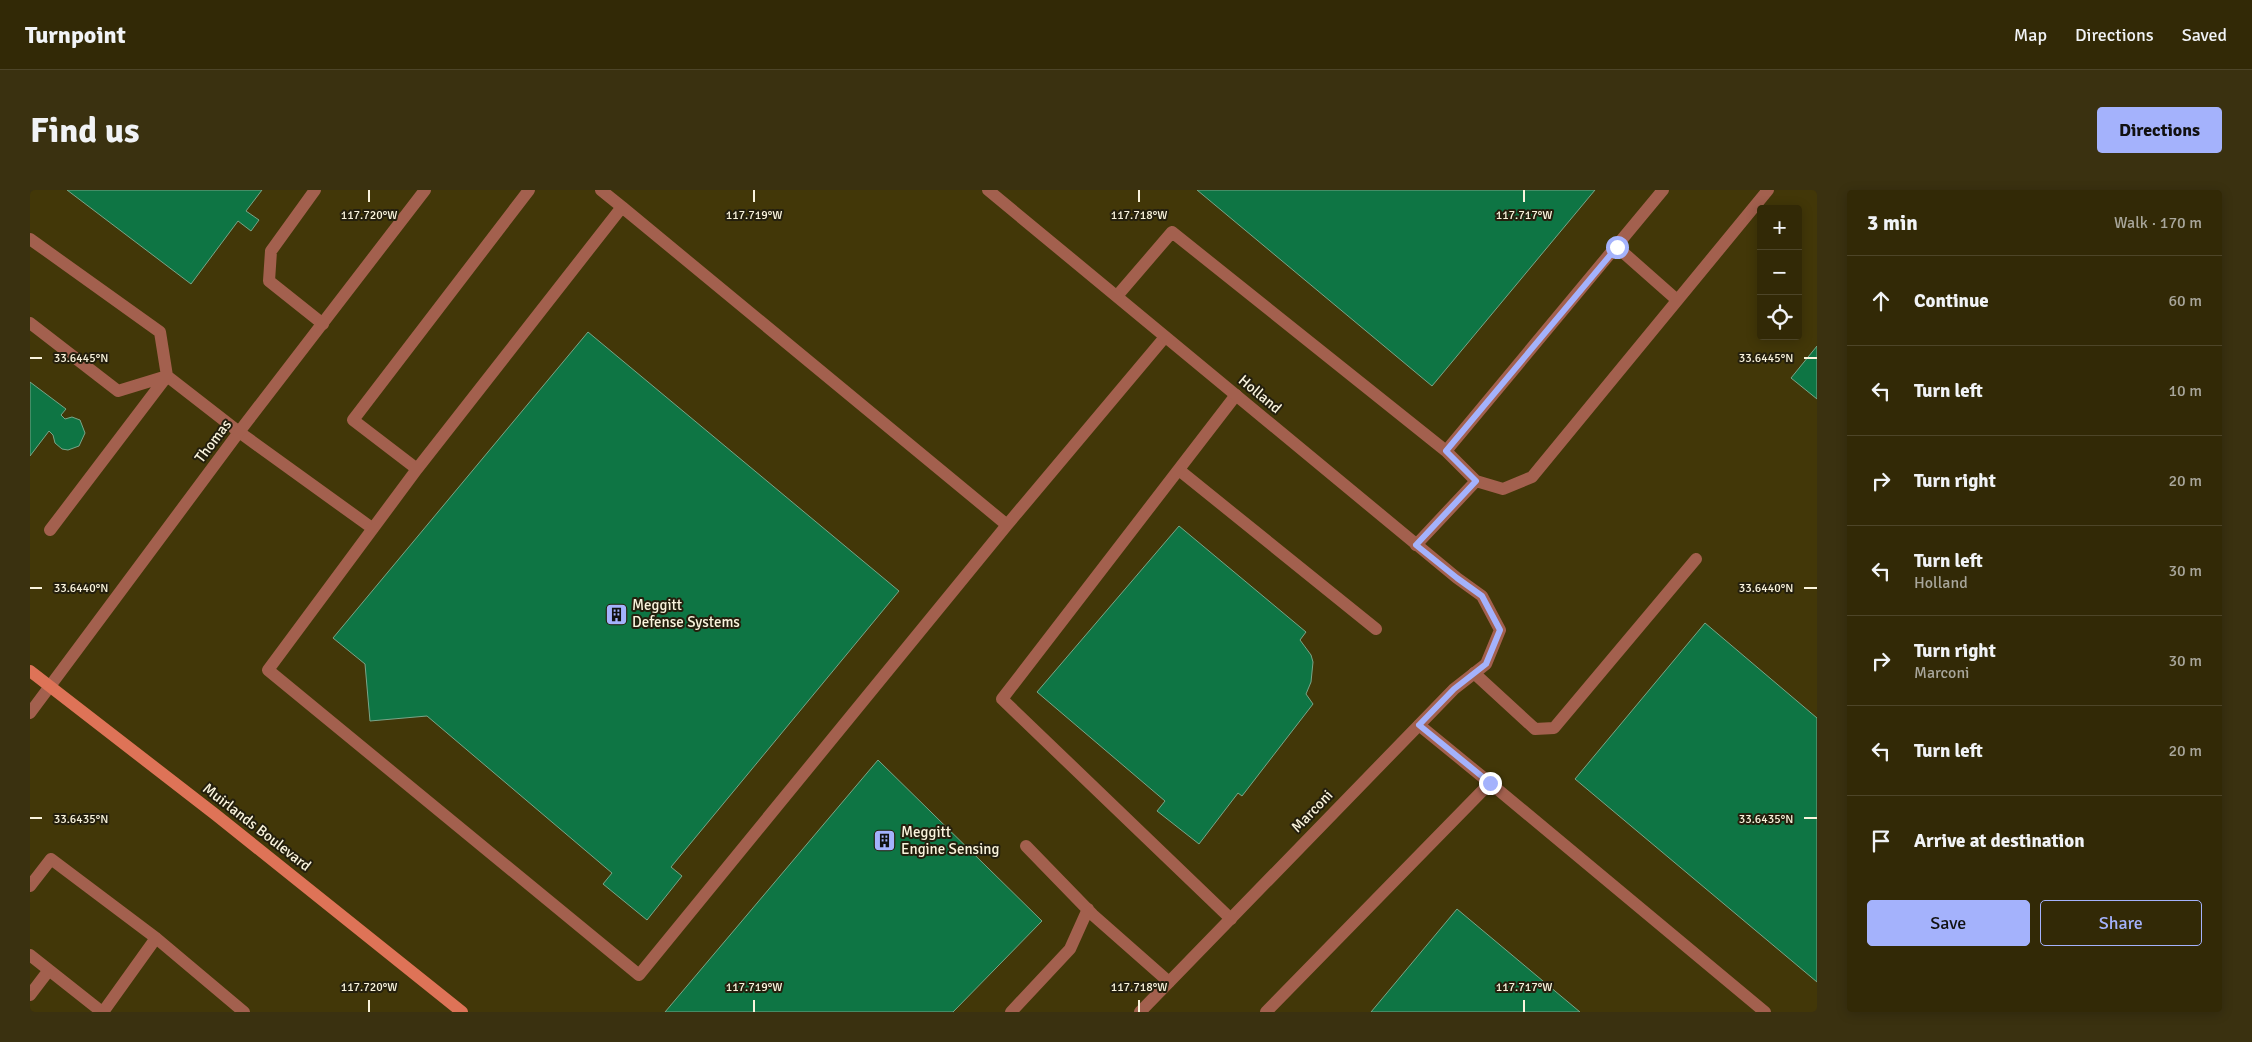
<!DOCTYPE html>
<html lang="en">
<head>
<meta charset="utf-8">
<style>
	:root { --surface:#322906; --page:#3a3110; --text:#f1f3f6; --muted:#a8a69b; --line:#4d4528; --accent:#a4b2fc }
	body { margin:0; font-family:Signika,sans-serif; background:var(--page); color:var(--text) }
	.controls { position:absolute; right:15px; top:15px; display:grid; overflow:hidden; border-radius:5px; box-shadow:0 2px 12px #0003 }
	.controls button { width:45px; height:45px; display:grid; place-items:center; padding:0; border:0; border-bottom:1px solid var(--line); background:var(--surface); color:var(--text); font:25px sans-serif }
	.stop { position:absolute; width:15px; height:15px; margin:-11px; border:4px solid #a4b2fc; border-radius:50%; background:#fff }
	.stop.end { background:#a4b2fc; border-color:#fff; box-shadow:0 1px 5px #0008 }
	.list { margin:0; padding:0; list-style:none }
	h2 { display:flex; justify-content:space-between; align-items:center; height:65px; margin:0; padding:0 20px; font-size:21px }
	h2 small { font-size:16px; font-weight:400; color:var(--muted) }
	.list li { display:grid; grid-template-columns:32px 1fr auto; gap:15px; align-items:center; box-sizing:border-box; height:90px; padding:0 20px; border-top:1px solid var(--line) }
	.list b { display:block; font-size:19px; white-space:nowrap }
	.list p { margin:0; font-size:16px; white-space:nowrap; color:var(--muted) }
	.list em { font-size:16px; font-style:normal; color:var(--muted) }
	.actions { display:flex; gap:10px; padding:15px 20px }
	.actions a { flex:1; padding:11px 0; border:1px solid var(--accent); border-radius:5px; text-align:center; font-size:18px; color:var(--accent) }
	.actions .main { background:var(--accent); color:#111 }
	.icon { flex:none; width:28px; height:28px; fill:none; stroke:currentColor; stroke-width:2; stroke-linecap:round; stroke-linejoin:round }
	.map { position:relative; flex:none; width:1787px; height:822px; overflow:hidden; border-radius:5px }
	header { display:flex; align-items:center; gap:30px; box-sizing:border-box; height:70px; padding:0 25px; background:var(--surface); border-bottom:1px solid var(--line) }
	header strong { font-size:24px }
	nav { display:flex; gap:28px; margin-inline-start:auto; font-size:18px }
	.intro { display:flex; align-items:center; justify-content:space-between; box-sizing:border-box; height:120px; padding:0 30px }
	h1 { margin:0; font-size:35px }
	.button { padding:12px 22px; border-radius:5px; background:var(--accent); color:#111; font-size:18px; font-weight:700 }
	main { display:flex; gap:30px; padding:0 30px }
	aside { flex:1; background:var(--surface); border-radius:5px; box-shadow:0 2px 12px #0003 }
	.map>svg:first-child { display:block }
	.building { fill:#0e7544; stroke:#79a588 }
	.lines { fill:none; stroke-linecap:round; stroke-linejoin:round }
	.service { stroke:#a3604e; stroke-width:12 }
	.minor { stroke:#a3604e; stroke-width:12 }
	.tertiary { stroke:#a3604e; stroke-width:12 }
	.secondary { stroke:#de7357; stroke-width:12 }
	.route { stroke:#a4b2fc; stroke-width:6 }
	.ticks { fill:none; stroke:#faf4dd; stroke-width:2 }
	.labels { text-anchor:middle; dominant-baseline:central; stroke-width:4; stroke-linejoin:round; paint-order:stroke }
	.street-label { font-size:15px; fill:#faf4dd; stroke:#241f0d }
	.poi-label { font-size:15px; fill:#faf4dd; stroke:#241f0d; text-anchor:start }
	.ticks-label { font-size:12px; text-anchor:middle; fill:#faf4dd; stroke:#241f0d; stroke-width:4; stroke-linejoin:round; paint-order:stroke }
</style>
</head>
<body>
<header>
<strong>Turnpoint</strong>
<nav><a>Map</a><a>Directions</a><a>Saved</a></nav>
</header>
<div class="intro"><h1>Find us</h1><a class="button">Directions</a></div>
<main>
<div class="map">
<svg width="1787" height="822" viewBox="0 0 1787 822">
	<rect width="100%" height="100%" fill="#423708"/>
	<path class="building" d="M 37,0 L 232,0 L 216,21 L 229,30 L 221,41 L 208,31 L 161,94 Z
		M 1167,0 L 1565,0 L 1402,196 Z
		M 558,142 L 869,401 L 641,677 L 652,686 L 617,730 L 573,694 L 582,683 L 397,526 L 340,531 L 335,474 L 303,448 Z
		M 1787,156 L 1787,209 L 1761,188 Z
		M 0,192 L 36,219 L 31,225 L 35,229 L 42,227 L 50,230 L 55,243 L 49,256 L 38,260 L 32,259 L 25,253 L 23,245 L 19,241 L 0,266 Z
		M 1149,336 L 1276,442 L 1270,450 L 1281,465 L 1283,472 L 1281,492 L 1276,504 L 1283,514 L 1212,606 L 1208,603 L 1169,654 L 1127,621 L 1135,611 L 1007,502 Z
		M 1675,433 L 1787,528 L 1787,792 L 1545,589 Z
		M 848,570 L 1012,731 L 923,822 L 635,822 Z
		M 1427,719 L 1550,822 L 1341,822 Z"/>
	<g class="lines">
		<path class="service" d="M 285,0 L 241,61 L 239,91 L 293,134
			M 499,0 L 323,230 L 387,279 L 238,480 L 609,785 L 977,335 L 1135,147
			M 592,17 L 977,335
			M 0,49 L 130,142 L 137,186 L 209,242 L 342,338
			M 1587,57 L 1647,110
			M 1087,106 L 1142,42 L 1416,261
			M 0,133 L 88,201 L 137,186
			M 387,279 L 592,17 L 571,0
			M 1149,280 L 1346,439
			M 1446,291 L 1473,299 L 1502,287 L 1738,0
			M 20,340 L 137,186
			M 1386,355 L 1446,291 L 1416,261 L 1633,0
			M 1444,483 L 1505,539 L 1524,538 L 1666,369
			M 1460,593 L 1735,822
			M 996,656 L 1063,725 L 1139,792
			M 0,696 L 21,669 L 126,748 L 214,822
			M 1201,729 L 972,509 L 1206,205
			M 0,765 L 72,822
			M 0,805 L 19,780
			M 73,822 L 126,748
			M 981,822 L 1040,759 L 1058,719
			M 1236,822 L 1460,593 L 1389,535"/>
		<path class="minor" d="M 958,0 L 1427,388 L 1452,406 L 1470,440 L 1456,474 L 1424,499 L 1110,822"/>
		<path class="tertiary" d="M 0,523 L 209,242 L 395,0"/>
		<path class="secondary" d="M 0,481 L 186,625 L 432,822"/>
	</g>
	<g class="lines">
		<path class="route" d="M 1460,593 L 1389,535 L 1424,499 L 1456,474 L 1470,440 L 1452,406 L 1427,388 L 1386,355 L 1446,291 L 1416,261 L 1587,57"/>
	</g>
	<path class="ticks" d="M 339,0 L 339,12M 724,0 L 724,12M 1109,0 L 1109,12M 1494,0 L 1494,12M 0,168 L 12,168M 1774,168 L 1787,168M 0,398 L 12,398M 1774,398 L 1787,398M 0,628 L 12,628M 1774,628 L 1787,628M 339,810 L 339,822M 724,810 L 724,822M 1109,810 L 1109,822M 1494,810 L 1494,822"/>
	<defs>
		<symbol id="building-square" viewBox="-11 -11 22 22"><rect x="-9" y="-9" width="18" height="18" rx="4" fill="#a4b2fc" stroke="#241f0d"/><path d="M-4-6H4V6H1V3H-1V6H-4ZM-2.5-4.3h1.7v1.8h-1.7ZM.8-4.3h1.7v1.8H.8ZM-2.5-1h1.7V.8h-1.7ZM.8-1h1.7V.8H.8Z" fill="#111"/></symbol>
	</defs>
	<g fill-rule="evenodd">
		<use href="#building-square" x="574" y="412" width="25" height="25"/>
		<use href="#building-square" x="842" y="638" width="25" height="25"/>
	</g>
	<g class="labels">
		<g class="street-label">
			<text transform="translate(1230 204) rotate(40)">Holland</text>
			<text transform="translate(183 251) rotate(-53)">Thomas</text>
			<text transform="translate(1282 621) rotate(-46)">Marconi</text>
			<text transform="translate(227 637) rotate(38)">Muirlands Boulevard</text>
		</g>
		<g class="poi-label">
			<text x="602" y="415">Meggitt<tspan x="602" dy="17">Defense Systems</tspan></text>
			<text x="871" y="642">Meggitt<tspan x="871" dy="17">Engine Sensing</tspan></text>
		</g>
	</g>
	<g class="ticks-label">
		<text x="339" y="29">117.720°W</text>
		<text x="724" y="29">117.719°W</text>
		<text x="1109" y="29">117.718°W</text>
		<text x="1494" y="29">117.717°W</text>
		<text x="51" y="172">33.6445°N</text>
		<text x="1736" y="172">33.6445°N</text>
		<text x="51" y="402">33.6440°N</text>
		<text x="1736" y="402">33.6440°N</text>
		<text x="51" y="633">33.6435°N</text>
		<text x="1736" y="633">33.6435°N</text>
		<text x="339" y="801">117.720°W</text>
		<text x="724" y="801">117.719°W</text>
		<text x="1109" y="801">117.718°W</text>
		<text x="1494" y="801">117.717°W</text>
	</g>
</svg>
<div class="controls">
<button>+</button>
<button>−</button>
<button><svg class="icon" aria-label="locate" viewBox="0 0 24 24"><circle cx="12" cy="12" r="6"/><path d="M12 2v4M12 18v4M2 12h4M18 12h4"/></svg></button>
</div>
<div class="stop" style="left:1587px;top:57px"></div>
<div class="stop end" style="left:1460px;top:593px"></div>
</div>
<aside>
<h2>3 min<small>Walk · 170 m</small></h2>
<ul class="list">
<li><svg class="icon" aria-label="ahead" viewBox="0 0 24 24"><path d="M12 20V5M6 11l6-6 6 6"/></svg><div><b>Continue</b></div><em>60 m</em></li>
<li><svg class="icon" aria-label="left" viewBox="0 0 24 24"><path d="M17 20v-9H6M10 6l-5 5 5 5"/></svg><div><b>Turn left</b></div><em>10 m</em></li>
<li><svg class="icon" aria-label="right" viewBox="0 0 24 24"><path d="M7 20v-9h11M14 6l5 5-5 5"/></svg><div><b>Turn right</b></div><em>20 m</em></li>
<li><svg class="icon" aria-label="left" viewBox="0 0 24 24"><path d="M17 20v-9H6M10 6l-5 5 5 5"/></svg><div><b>Turn left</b><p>Holland</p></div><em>30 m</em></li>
<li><svg class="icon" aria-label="right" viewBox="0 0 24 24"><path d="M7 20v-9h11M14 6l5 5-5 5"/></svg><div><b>Turn right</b><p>Marconi</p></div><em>30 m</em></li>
<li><svg class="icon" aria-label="left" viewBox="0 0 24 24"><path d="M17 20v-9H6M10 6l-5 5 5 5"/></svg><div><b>Turn left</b></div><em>20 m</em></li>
<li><svg class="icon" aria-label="arrive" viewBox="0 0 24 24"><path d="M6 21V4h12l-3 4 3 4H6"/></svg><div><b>Arrive at destination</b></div></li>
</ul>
<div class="actions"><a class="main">Save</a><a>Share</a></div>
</aside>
</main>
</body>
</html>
